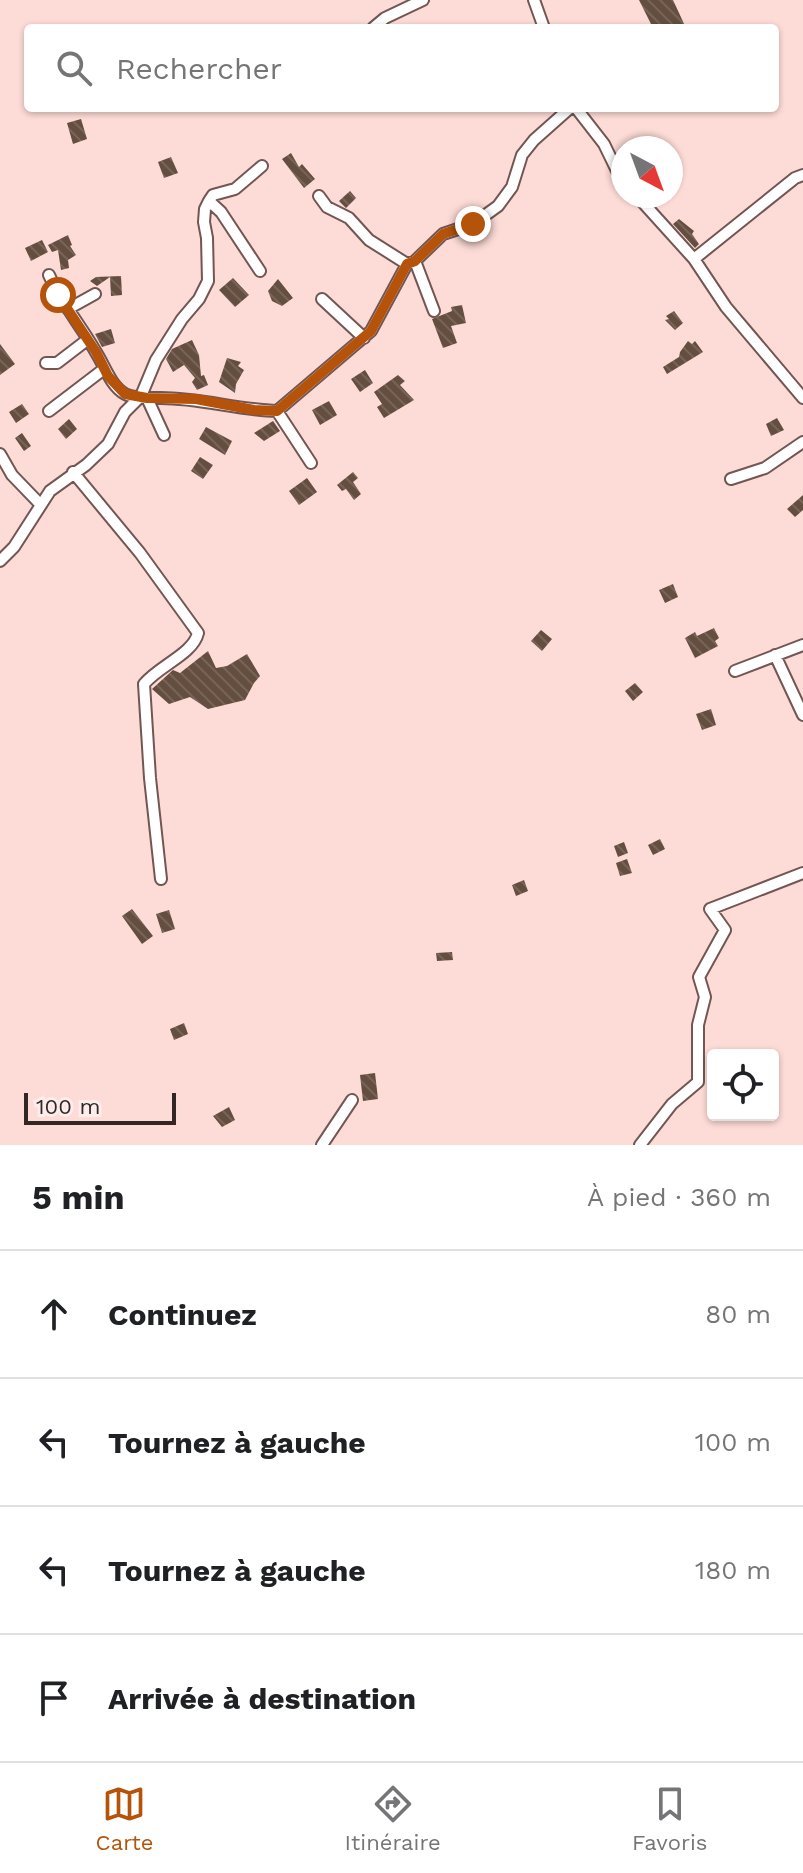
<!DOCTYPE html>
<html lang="fr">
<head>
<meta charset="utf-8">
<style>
	:root { --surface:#fff; --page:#f2f2f2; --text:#202124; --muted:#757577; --line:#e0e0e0; --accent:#b45309 }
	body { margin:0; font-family:"Work Sans",sans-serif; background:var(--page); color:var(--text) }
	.controls { position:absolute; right:24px; bottom:24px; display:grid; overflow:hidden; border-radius:8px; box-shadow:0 2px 6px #0004 }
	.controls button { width:72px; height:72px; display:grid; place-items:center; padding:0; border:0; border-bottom:2px solid var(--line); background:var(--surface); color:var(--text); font:40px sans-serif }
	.compass { position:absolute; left:611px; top:136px; width:72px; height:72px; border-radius:50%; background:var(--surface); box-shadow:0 2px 6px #0004; rotate:139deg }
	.scale { position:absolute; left:24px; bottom:20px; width:152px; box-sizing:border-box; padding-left:8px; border:4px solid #332725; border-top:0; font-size:22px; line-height:28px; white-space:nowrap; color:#332725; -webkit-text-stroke:6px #fbedec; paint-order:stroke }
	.stop { position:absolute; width:24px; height:24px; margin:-18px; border:6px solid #b45309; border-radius:50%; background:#fff }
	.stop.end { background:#b45309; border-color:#fff; box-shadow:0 2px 8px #0008 }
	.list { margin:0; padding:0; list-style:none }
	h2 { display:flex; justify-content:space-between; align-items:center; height:104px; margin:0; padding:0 32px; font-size:34px }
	h2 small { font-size:26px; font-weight:400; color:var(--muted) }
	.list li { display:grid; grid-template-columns:52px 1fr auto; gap:24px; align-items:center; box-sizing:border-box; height:128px; padding:0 32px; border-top:2px solid var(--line) }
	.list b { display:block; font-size:30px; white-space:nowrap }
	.list em { font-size:26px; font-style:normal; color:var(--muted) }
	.icon { flex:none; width:44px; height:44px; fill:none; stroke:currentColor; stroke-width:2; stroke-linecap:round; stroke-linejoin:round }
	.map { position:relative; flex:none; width:803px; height:1145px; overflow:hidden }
	.search { position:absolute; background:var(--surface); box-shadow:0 2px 6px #0004; left:24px; right:24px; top:24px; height:88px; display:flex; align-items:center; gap:20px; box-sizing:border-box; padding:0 28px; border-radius:8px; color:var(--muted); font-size:30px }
	.sheet { height:616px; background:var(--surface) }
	nav { display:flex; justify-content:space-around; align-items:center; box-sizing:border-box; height:112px; border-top:2px solid var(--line); background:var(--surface); font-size:22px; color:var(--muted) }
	nav a { display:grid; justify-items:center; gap:4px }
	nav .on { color:var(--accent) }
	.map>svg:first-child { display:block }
	.building { fill:url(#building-back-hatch) }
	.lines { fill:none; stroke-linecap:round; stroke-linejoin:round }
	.minor-casing { stroke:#725653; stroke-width:14 }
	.minor { stroke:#fff; stroke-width:10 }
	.route { stroke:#b45309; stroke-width:10 }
</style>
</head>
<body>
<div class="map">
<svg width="803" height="1145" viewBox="0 0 803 1145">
	<defs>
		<pattern id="building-back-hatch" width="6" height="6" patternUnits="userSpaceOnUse" patternTransform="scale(2)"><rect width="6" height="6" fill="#644e3f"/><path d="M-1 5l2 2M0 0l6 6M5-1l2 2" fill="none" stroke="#776458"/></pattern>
	</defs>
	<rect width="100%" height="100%" fill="#fddbd6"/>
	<path class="building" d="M 639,0 L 673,0 L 686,28 L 653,28 Z
		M 81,119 L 87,139 L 73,144 L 67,123 Z
		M 291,153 L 299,167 L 302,164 L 315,179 L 304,188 L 282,159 Z
		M 171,157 L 178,173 L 164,178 L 158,162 Z
		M 350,191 L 356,198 L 346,208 L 339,201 Z
		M 679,219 L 694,231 L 692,234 L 699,244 L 695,248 L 673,224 Z
		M 68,235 L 72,245 L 70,246 L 76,255 L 68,260 L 69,268 L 61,270 L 58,250 L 52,252 L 48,245 Z
		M 42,240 L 48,252 L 31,261 L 25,248 Z
		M 121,276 L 122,295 L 111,296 L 110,277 L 97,286 L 90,281 L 96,277 Z
		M 233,278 L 249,295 L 235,307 L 219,290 Z
		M 278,279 L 293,298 L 282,306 L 272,301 L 268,291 Z
		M 462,305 L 466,323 L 451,326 L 457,343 L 443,348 L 432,319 L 452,311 L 451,307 Z
		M 674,311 L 683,323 L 675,330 L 665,320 L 669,319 L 666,316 Z
		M 111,329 L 115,343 L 102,347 L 95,334 Z
		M 192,340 L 199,355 L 201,376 L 204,375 L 208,385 L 197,390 L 192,382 L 195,378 L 184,365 L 173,372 L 166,359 L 172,349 Z
		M 688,341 L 692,344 L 695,341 L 703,352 L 667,374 L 663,367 L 679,357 L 680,352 Z
		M 0,344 L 15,364 L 0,375 Z
		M 227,358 L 241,362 L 238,366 L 244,370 L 236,384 L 235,393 L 219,382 Z
		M 365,370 L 373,383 L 360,392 L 351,379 Z
		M 398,375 L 405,381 L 400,385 L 414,400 L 384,418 L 377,407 L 382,404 L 374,392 Z
		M 329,401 L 337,415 L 320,425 L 312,410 Z
		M 22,404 L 29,414 L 16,423 L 9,412 Z
		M 777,418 L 784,430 L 771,436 L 766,424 Z
		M 69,419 L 77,429 L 66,439 L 58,429 Z
		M 273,421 L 280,431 L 264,441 L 254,433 Z
		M 206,427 L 232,441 L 225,455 L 199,439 Z
		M 22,433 L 31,446 L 24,451 L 15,438 Z
		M 200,457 L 213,465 L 203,479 L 191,471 Z
		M 353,472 L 358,478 L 353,482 L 361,494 L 354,500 L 346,489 L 342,491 L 337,485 Z
		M 307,478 L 317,492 L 299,505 L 289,491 Z
		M 803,495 L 803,510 L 795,517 L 787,509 Z
		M 673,584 L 678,597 L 665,603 L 659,590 Z
		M 714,628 L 719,638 L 715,641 L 718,646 L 695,658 L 685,638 L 695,632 L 697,636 Z
		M 541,630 L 552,639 L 542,651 L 531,641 Z
		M 208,651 L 216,668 L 227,666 L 247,654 L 260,676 L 254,683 L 245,700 L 208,709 L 190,697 L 169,704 L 152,689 L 173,670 L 180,673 Z
		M 635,683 L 643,692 L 633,701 L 625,691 Z
		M 711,709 L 716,725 L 702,730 L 696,714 Z
		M 660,839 L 665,849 L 653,855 L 648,845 Z
		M 624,842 L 628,853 L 618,857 L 614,846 Z
		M 627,859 L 632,873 L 620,876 L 616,863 Z
		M 524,880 L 528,891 L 516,896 L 512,885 Z
		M 132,909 L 153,936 L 142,944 L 122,916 Z
		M 169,910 L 175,929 L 162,933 L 156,914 Z
		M 452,952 L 453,960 L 437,961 L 436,953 Z
		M 184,1023 L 188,1034 L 174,1040 L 170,1029 Z
		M 375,1073 L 378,1099 L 363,1101 L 360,1075 Z
		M 229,1107 L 235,1120 L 222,1127 L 213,1116 Z"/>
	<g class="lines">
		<defs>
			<path id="minor" d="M 534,0 L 544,28
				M 373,28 L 385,18 L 423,0
				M 576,108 L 604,144 L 623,183
				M 319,196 L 327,207 L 349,218 L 369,240 L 407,264 L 415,261 L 434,311
				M 637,196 L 694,259 L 726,307 L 803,398
				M 694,259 L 795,178 L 803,175
				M 415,261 L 443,234 L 473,224 L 498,206 L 512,187 L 522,155 L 534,140 L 570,108
				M 260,271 L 221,212 L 209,201 L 213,195 L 235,189 L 262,166
				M 49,275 C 62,304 82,327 97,354 C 105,367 111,386 125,394 C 134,399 151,398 161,398 C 201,398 238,410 277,411 L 371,331 L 407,264
				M 322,299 L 364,338
				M 68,309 L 95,294
				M 46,363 L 57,363 L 87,340
				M 147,398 L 164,435
				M 49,411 L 104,369
				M 277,411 L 311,463
				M 0,454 L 12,475 L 40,504
				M 73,472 L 140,553 L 198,633 C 193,654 160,665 144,684 L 150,778 L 161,879
				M 731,479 L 765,468 L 803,442
				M 0,561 L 14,547 L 50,491 L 86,465 L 108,444 L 125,412 L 141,396 L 156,360 L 182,319 L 199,299 L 208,281 L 207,238 L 204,222 L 205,209 L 209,201
				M 775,655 L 803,715
				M 735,671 L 803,645
				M 322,1145 L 352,1100
				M 640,1145 L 672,1104 L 698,1082 L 698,1025 L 705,997 L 699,977 L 725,930 L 710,909 L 803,873"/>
		</defs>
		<use href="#minor" class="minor-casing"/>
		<use href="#minor" class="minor"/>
	</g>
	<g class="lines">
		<path class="route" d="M 58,295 L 96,352 L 108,376 L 125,394 L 147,398 L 196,399 L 254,410 L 277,411 L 371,331 L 407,264 L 415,261 L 443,234 L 473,224"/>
	</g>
</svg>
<div class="controls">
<button><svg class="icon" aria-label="locate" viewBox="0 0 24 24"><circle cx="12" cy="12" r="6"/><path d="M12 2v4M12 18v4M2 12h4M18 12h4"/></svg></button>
</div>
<svg class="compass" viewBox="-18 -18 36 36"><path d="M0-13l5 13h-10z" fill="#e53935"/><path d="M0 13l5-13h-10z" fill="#757577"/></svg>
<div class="scale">100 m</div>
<div class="stop" style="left:58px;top:295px"></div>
<div class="stop end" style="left:473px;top:224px"></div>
<div class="search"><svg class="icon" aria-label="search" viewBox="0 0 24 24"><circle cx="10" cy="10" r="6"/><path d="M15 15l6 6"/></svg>Rechercher</div>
</div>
<section class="sheet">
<h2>5 min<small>À pied · 360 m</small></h2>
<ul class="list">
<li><svg class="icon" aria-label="ahead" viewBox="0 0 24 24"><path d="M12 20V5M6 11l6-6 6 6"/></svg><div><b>Continuez</b></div><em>80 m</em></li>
<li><svg class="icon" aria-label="left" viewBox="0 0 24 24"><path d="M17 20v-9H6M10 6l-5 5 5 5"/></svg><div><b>Tournez à gauche</b></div><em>100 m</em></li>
<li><svg class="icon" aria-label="left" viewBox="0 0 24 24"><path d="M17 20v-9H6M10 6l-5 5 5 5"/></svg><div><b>Tournez à gauche</b></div><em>180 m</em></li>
<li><svg class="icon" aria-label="arrive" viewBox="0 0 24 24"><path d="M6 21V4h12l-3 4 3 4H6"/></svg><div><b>Arrivée à destination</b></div></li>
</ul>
</section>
<nav>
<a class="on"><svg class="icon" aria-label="map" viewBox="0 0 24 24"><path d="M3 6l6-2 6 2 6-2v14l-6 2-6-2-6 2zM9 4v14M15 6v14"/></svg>Carte</a>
<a><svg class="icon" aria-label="directions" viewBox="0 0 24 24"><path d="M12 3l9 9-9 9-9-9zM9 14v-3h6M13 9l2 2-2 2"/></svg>Itinéraire</a>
<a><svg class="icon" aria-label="saved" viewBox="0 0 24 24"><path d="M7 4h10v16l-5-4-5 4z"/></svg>Favoris</a>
</nav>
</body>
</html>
